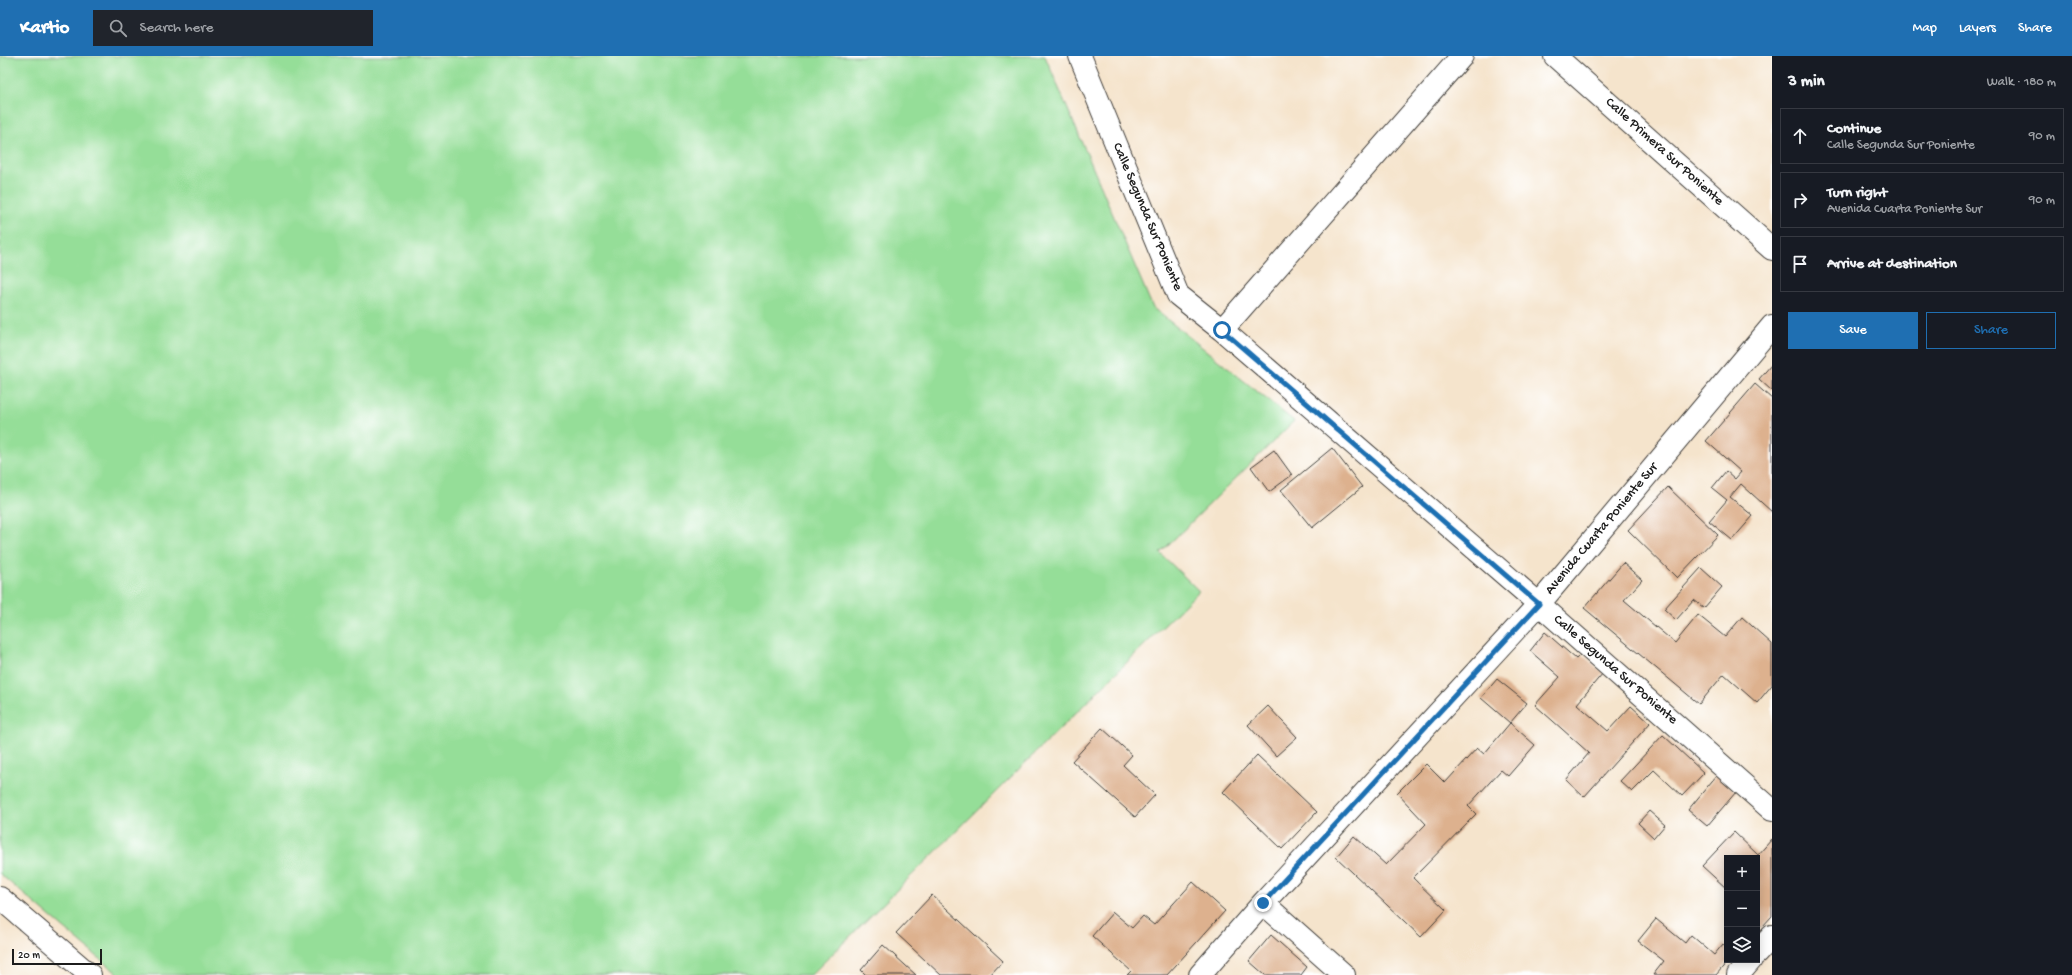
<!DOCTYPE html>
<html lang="en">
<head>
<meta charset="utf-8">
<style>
	:root { --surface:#171b24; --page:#20242c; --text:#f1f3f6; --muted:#9ea1a6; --line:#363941; --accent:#1f6fb2 }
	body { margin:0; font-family:"Gochi Hand",sans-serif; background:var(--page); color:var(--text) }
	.controls { position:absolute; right:12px; bottom:12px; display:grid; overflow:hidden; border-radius:0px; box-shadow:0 2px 10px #0003 }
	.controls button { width:36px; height:36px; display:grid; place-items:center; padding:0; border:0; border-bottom:1px solid var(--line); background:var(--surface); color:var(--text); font:20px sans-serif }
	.scale { position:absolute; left:12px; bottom:10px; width:90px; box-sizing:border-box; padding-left:4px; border:2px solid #1c1c1c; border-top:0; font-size:11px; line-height:14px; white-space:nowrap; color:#1c1c1c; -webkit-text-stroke:3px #fff; paint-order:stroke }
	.stop { position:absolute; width:12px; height:12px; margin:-9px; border:3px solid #1f6fb2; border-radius:50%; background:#fff }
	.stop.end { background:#1f6fb2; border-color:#fff; box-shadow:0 1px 4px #0008 }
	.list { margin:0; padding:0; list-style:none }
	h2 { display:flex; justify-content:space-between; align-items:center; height:52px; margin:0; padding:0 16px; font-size:17px }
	h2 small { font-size:13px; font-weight:400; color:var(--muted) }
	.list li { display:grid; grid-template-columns:26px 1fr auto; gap:12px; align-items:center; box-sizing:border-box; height:56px; margin:0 8px 8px; padding:0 8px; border:1px solid var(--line); border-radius:0px }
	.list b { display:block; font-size:15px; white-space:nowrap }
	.list p { margin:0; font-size:13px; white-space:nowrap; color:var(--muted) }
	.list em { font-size:13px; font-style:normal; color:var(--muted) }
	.actions { display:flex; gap:8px; padding:12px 16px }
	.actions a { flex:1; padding:9px 0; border:1px solid var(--accent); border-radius:0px; text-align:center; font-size:14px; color:var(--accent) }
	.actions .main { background:var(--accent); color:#fff }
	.icon { flex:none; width:22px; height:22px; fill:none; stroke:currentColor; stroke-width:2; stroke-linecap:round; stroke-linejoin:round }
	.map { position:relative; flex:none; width:1772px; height:919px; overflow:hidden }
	header { display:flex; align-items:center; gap:24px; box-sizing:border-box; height:56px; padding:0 20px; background:var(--accent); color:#fff }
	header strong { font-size:19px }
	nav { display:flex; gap:22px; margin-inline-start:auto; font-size:14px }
	.search { width:280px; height:36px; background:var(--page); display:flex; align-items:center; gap:10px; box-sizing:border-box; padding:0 14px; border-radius:0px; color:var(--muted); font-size:15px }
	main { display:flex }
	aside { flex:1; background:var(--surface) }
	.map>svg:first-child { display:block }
	.green { fill:#95de98; stroke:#587d5a }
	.building { fill:#ddb18e }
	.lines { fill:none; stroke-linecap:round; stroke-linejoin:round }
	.minor-casing { stroke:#3d3a36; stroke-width:24 }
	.minor { stroke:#fff; stroke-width:22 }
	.route { stroke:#1f6fb2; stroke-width:5 }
	.labels { text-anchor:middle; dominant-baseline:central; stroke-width:3; stroke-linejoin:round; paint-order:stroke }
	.street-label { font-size:14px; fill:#1c1c1c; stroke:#fff }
</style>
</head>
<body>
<header>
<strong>Kartio</strong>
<div class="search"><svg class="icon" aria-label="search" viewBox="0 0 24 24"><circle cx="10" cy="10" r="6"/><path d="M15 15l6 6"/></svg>Search here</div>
<nav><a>Map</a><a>Layers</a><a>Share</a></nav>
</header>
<main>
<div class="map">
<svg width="1772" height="919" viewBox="0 0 1772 919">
	<rect width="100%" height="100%" fill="#fff"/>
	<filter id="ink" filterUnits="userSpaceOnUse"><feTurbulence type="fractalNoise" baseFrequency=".025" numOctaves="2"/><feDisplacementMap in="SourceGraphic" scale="8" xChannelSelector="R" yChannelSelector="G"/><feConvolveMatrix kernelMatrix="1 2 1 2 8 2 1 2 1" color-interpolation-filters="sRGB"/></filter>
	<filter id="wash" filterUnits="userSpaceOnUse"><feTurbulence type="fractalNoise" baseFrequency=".012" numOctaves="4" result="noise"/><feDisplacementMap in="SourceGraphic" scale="16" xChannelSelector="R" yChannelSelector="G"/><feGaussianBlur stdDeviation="0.9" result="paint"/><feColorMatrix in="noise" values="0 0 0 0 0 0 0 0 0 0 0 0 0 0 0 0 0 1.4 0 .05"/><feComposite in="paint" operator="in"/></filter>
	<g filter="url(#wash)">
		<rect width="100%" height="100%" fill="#f5e4cc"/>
		<path class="green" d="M 0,0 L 1045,0 L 1153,252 L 1294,365 L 1160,497 L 1199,535 L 811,919 L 119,919 L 0,818 Z"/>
		<g id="blocks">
			<path class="building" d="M 1772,308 L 1772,335 L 1759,323 Z
				M 1755,328 L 1772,343 L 1772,456 L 1741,428 L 1730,441 L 1753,460 L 1732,484 L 1709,465 L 1727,444 L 1712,432 L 1726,415 L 1735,423 L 1741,416 L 1706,385 Z
				M 1332,392 L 1362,431 L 1312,472 L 1281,434 Z
				M 1274,394 L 1292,419 L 1269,436 L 1251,411 Z
				M 1668,431 L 1718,479 L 1677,522 L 1628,474 Z
				M 1623,507 L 1642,524 L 1624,544 L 1675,587 L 1698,559 L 1725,581 L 1742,561 L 1772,588 L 1772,629 L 1757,647 L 1724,618 L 1699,648 L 1584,552 Z
				M 1701,512 L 1722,531 L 1704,552 L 1694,544 L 1676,564 L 1664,553 Z
				M 1545,576 L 1576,603 L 1581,598 L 1603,617 L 1577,648 L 1608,675 L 1631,650 L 1650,667 L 1584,741 L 1566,724 L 1589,697 L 1535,649 L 1560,621 L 1530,595 Z
				M 1497,623 L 1527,647 L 1510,667 L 1481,642 Z
				M 1268,650 L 1297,681 L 1276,700 L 1248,669 Z
				M 1510,667 L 1535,689 L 1508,720 L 1501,714 L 1468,750 L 1476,758 L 1413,822 L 1446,854 L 1421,881 L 1336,801 L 1354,780 L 1386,809 L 1426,768 L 1397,737 L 1426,708 L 1445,727 L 1477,692 L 1484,698 Z
				M 1102,672 L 1132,699 L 1123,709 L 1155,739 L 1135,761 L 1072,705 Z
				M 1663,679 L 1704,717 L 1682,740 L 1654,714 L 1632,736 L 1620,725 Z
				M 1257,699 L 1317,756 L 1282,793 L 1223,736 Z
				M 1717,719 L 1736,736 L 1707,770 L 1688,754 Z
				M 1649,755 L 1665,769 L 1654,782 L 1638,767 Z
				M 1734,776 L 1758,799 L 1772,783 L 1772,860 L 1762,871 L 1757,866 L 1757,802 L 1727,802 L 1726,832 L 1702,810 Z
				M 1193,826 L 1225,855 L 1167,919 L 1127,919 L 1131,915 L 1092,880 L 1113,856 L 1132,872 L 1143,860 L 1154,869 Z
				M 932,839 L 1003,905 L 990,919 L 941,919 L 896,877 Z
				M 1656,863 L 1685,887 L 1691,879 L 1714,899 L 1723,888 L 1727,892 L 1727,904 L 1729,904 L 1716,919 L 1653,919 L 1664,905 L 1638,885 Z
				M 1271,879 L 1307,911 L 1301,919 L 1265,919 L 1249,905 Z
				M 883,889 L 916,919 L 866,919 L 861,914 Z"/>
		</g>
	</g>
	<g filter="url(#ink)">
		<use href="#blocks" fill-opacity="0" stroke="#3d3a36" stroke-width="1"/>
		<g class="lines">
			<defs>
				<path id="minor" d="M 1080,0 L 1178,239 L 1222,274 L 1539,548 L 1772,754
					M 1555,0 L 1772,193
					M 1222,274 L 1462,0
					M 0,842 L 90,919
					M 1263,847 L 1344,919
					M 1757,897 L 1772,880
					M 1200,919 L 1263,847 L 1539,548 L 1772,270
					M 1738,919 L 1751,904"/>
			</defs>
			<use href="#minor" class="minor-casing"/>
			<use href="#minor" class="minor"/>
		</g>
	</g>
	<g class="lines" filter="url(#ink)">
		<path class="route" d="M 1222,274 L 1539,548 L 1263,847"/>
	</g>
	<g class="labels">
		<g class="street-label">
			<text transform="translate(1664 96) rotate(42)">Calle Primera Sur Poniente</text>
			<text transform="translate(1147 161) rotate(67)">Calle Segunda Sur Poniente</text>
			<text transform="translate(1602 473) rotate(-50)">Avenida Cuarta Poniente Sur</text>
			<text transform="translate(1615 614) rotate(41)">Calle Segunda Sur Poniente</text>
		</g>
	</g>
</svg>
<div class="controls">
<button>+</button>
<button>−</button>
<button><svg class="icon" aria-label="layers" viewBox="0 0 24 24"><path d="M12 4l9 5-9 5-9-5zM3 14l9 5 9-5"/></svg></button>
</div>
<div class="scale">20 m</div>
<div class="stop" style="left:1222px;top:274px"></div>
<div class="stop end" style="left:1263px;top:847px"></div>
</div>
<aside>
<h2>3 min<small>Walk · 180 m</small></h2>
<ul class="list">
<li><svg class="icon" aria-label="ahead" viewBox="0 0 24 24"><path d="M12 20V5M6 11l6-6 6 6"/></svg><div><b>Continue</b><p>Calle Segunda Sur Poniente</p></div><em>90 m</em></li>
<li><svg class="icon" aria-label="right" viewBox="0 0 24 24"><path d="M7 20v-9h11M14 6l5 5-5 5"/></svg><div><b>Turn right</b><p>Avenida Cuarta Poniente Sur</p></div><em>90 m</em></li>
<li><svg class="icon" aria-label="arrive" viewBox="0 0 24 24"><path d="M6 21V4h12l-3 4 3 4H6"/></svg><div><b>Arrive at destination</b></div></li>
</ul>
<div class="actions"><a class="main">Save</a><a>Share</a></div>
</aside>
</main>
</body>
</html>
